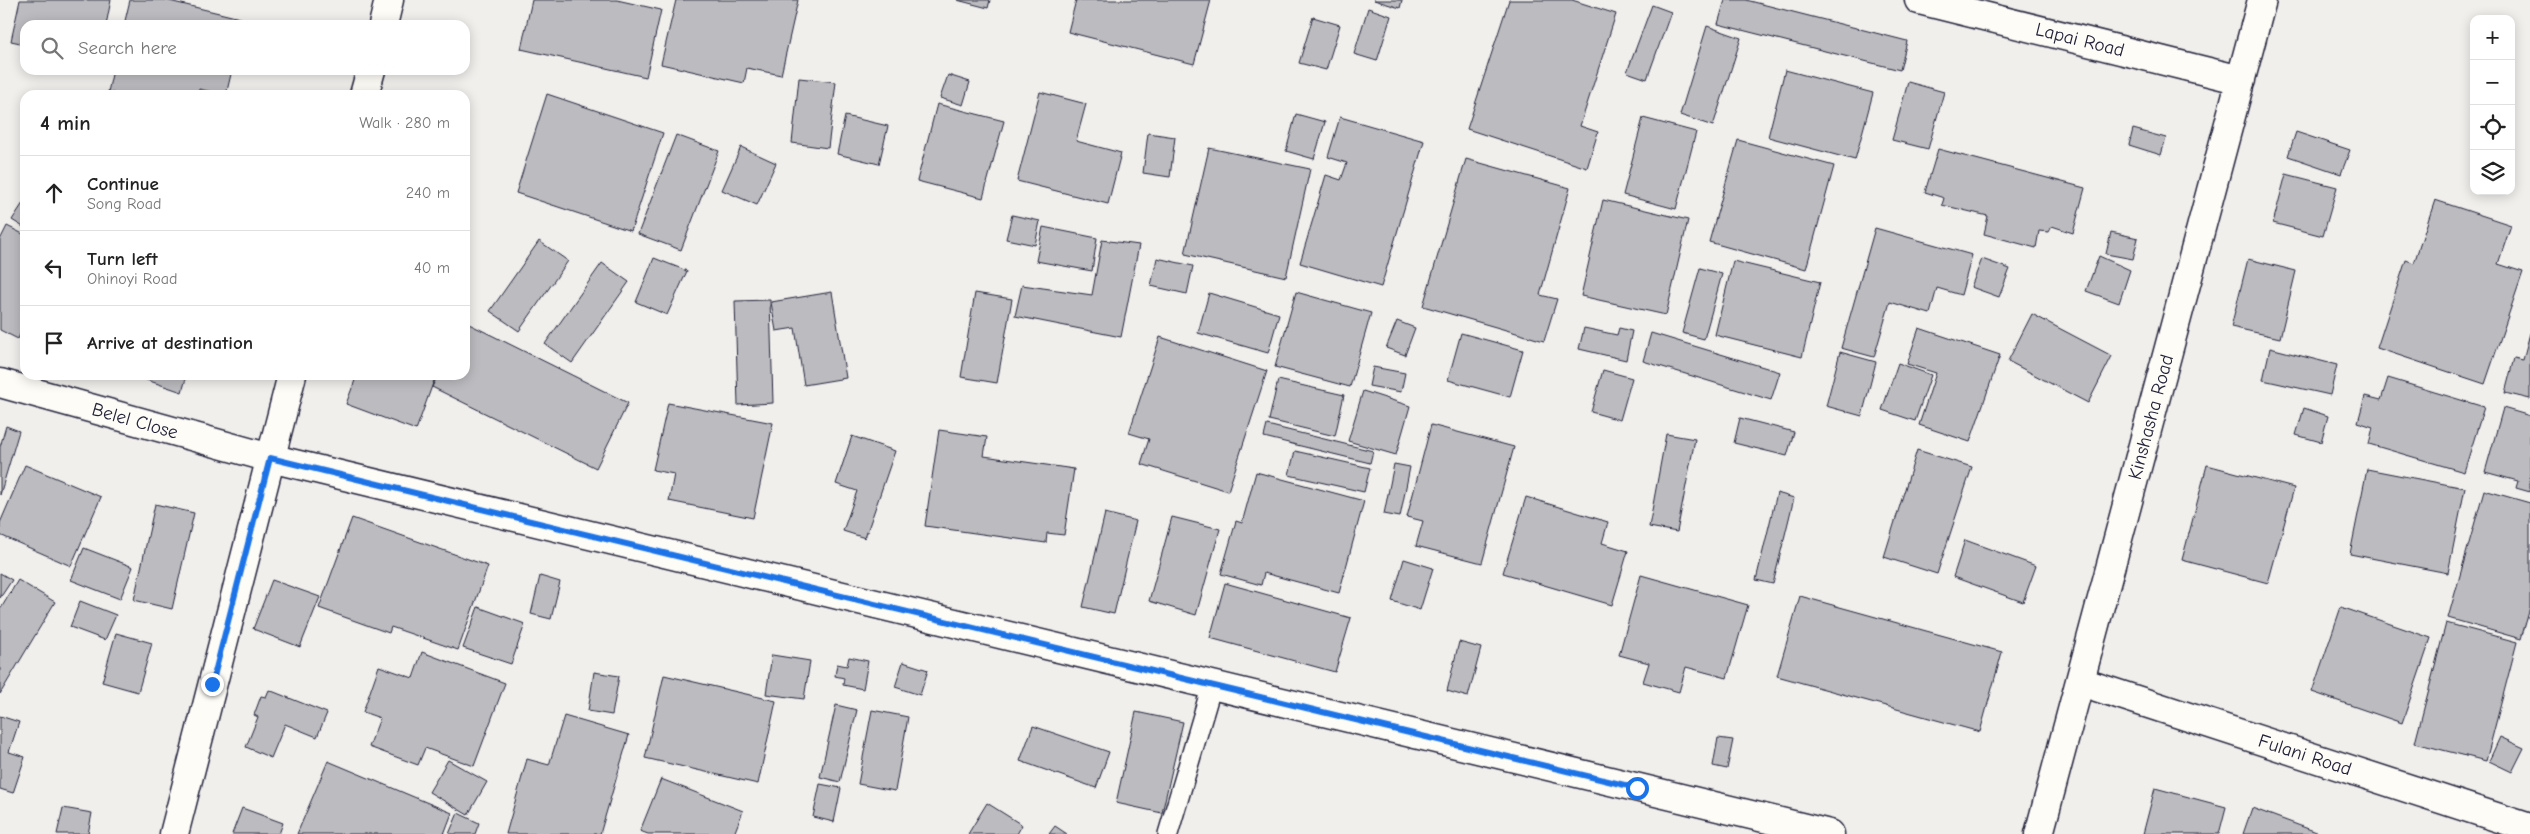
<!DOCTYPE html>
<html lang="en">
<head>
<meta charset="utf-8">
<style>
	:root { --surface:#fff; --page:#f2f2f2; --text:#222; --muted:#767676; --line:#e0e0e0 }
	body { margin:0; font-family:"Comic Neue",sans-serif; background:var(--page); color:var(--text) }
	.controls { position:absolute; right:15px; top:15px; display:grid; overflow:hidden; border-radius:10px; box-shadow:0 2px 12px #0003 }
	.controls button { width:45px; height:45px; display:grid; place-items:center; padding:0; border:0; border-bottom:1px solid var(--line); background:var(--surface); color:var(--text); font:25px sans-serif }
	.stop { position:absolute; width:15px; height:15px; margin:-11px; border:4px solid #1a73e8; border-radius:50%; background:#fff }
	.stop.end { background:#1a73e8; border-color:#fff; box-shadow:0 1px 5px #0008 }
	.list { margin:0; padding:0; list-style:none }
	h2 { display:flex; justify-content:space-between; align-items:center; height:65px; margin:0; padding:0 20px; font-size:21px }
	h2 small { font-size:16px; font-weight:400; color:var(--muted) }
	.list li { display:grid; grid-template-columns:32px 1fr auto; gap:15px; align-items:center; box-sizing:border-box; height:75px; padding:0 20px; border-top:1px solid var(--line) }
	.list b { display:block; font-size:19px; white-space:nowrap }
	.list p { margin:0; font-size:16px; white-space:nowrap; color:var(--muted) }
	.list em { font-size:16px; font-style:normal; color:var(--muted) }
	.icon { flex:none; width:28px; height:28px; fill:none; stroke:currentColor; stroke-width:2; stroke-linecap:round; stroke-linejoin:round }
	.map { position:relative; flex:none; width:2530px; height:834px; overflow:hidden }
	.search { position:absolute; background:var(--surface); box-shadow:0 2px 12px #0003; left:20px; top:20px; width:450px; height:55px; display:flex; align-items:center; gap:12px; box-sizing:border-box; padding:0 18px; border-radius:15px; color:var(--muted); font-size:19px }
	.panel { position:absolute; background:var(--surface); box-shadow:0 2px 12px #0003; left:20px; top:90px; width:450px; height:290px; border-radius:15px }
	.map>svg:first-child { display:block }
	.building { fill:#bcbcc0; stroke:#22223b }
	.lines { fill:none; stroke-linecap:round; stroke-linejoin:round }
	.lane-casing { stroke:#22223b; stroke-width:22 }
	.street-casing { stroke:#22223b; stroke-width:31 }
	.lane { stroke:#fdfcf7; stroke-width:19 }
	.street { stroke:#fdfcf7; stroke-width:28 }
	.route { stroke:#1a73e8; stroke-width:6 }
	.labels { text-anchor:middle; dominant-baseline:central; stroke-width:4; stroke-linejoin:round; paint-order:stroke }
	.street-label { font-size:19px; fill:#22223b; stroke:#fdfcf7 }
</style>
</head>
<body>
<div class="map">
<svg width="2530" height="834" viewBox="0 0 2530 834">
	<rect width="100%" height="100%" fill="#f0efec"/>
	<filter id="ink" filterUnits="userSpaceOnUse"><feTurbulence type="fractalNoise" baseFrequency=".02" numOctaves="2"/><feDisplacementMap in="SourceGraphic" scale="10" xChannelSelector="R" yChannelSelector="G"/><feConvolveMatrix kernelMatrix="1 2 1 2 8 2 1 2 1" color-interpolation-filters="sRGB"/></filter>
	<g filter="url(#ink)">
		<path class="building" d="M 20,0 L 111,0 L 106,25 L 25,25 L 25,44 L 11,41 Z
			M 130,0 L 165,0 L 244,19 L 243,25 L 124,25 Z
			M 532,0 L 617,0 L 661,10 L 646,77 L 521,49 Z
			M 676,0 L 798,0 L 781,75 L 747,68 L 744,83 L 661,64 Z
			M 957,0 L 990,0 L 988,8 Z
			M 1076,0 L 1211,0 L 1194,64 L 1068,32 Z
			M 1374,0 L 1402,0 L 1400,8 Z
			M 1509,0 L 1572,0 L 1616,14 L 1580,126 L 1598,132 L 1587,168 L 1467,129 Z
			M 1725,0 L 1746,0 L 1907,41 L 1900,70 L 1718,24 Z
			M 1652,5 L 1671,12 L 1647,79 L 1627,72 Z
			M 1368,8 L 1391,16 L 1377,61 L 1354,54 Z
			M 1313,17 L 1340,25 L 1326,70 L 1299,63 Z
			M 1707,26 L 1741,38 L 1713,126 L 1680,115 Z
			M 113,70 L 232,70 L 226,95 L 199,89 L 198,95 L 121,95 L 108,92 Z
			M 1785,70 L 1873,93 L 1855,160 L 1768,137 Z
			M 948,75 L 970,82 L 963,105 L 940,98 Z
			M 799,78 L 836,82 L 828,148 L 792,143 Z
			M 1908,82 L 1944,92 L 1928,149 L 1892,140 Z
			M 1040,92 L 1086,104 L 1076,141 L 1121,153 L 1108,204 L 1017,181 Z
			M 547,94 L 663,133 L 631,231 L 516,193 Z
			M 937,104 L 1004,121 L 983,198 L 917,181 Z
			M 1296,114 L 1325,122 L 1314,159 L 1286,151 Z
			M 845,116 L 888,126 L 879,164 L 837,154 Z
			M 1340,117 L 1424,141 L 1381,287 L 1300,263 L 1326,175 L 1341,180 L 1347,163 L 1328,157 Z
			M 1643,118 L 1696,132 L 1676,209 L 1623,195 Z
			M 2133,129 L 2166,138 L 2161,155 L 2129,145 Z
			M 2296,132 L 2350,150 L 2341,174 L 2288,156 Z
			M 1148,133 L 1175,137 L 1170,177 L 1143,173 Z
			M 676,135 L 719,151 L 681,250 L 638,234 Z
			M 1738,140 L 1834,166 L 1806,269 L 1709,242 Z
			M 741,147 L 776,163 L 757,205 L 722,190 Z
			M 1209,148 L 1310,169 L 1286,277 L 1185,254 Z
			M 1938,149 L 2085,188 L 2073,233 L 2052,226 L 2049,232 L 2039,231 L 2036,248 L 1984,234 L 1988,216 L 1942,205 L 1944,198 L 1925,192 Z
			M 1466,159 L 1570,188 L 1540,295 L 1557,299 L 1544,341 L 1423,306 Z
			M 2286,174 L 2337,187 L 2323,236 L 2273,223 Z
			M 25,200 L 25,228 L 12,220 Z
			M 1603,200 L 1688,220 L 1666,315 L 1581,296 Z
			M 2435,200 L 2511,225 L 2498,264 L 2523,272 L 2485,384 L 2377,348 L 2406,260 L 2414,263 Z
			M 1012,215 L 1040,221 L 1035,245 L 1006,239 Z
			M 7,226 L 25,235 L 25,334 L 21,332 L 18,339 L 0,330 L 0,240 Z
			M 1043,227 L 1097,238 L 1092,271 L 1036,261 Z
			M 1875,228 L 1972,255 L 1961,295 L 1937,288 L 1930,314 L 1890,302 L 1874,357 L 1841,348 Z
			M 2111,232 L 2138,238 L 2133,259 L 2106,254 Z
			M 1102,240 L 1139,245 L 1121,337 L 1015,316 L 1022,285 L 1092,295 Z
			M 539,241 L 568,261 L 519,331 L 490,311 Z
			M 2099,256 L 2130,270 L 2119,303 L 2086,291 Z
			M 654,258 L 687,271 L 667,315 L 636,302 Z
			M 1157,258 L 1193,266 L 1187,294 L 1151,286 Z
			M 1982,259 L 2010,269 L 1999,297 L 1971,287 Z
			M 2248,259 L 2296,271 L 2280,338 L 2231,327 Z
			M 1733,261 L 1820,282 L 1802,357 L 1715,335 Z
			M 602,263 L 629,282 L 572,363 L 545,344 Z
			M 1700,268 L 1722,274 L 1704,339 L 1682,333 Z
			M 832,292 L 846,378 L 804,385 L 795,328 L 776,331 L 771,302 Z
			M 1296,292 L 1371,313 L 1350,387 L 1275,367 Z
			M 975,293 L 1012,299 L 997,383 L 961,377 Z
			M 1209,293 L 1279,314 L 1268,353 L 1198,333 Z
			M 770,300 L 773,403 L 738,405 L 735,301 Z
			M 2032,314 L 2112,356 L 2088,403 L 2008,361 Z
			M 1397,321 L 1415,328 L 1405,355 L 1386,348 Z
			M 465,322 L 628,403 L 596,468 L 432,387 L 438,375 L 465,375 Z
			M 1584,328 L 1617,335 L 1619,328 L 1632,331 L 1626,360 L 1579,349 Z
			M 1919,328 L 2000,355 L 1970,442 L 1919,425 L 1936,373 L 1907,364 Z
			M 1461,333 L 1523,350 L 1510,397 L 1448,380 Z
			M 1651,333 L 1780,372 L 1771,400 L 1643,361 Z
			M 2530,333 L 2530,399 L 2505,393 L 2514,358 L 2523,360 Z
			M 1160,337 L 1267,371 L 1228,491 L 1141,464 L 1149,439 L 1129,433 Z
			M 2270,348 L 2337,365 L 2330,395 L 2263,380 Z
			M 1840,352 L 1876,362 L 1862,416 L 1826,406 Z
			M 1898,363 L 1931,375 L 1915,421 L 1882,410 Z
			M 1373,367 L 1405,373 L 1401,392 L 1369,386 Z
			M 1603,370 L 1632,378 L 1620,420 L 1591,412 Z
			M 132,375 L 187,375 L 182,392 Z
			M 357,375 L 436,375 L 416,430 L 346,404 Z
			M 2388,378 L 2484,407 L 2464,472 L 2369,444 L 2373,427 L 2358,422 L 2365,396 L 2381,400 Z
			M 1278,380 L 1344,395 L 1335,436 L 1269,420 Z
			M 1363,391 L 1410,406 L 1396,455 L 1348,441 Z
			M 668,403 L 773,423 L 753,518 L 669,501 L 674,474 L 653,470 Z
			M 2304,408 L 2328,416 L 2321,442 L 2296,435 Z
			M 2503,408 L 2530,416 L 2530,492 L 2516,488 L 2518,481 L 2485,472 Z
			M 1740,418 L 1794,432 L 1787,456 L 1734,443 Z
			M 1267,425 L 1373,451 L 1370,463 L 1264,437 Z
			M 1431,425 L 1514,447 L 1482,563 L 1416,546 L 1423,521 L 1407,517 Z
			M 6,426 L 19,431 L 0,495 L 0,447 Z
			M 939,430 L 987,437 L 984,456 L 1074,469 L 1064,535 L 1047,533 L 1046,543 L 925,526 Z
			M 1666,434 L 1695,439 L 1677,532 L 1649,527 Z
			M 852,436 L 895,451 L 865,538 L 843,531 L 857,491 L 836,484 Z
			M 1917,450 L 1972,467 L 1937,574 L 1884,557 Z
			M 1295,451 L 1370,468 L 1364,492 L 1289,475 Z
			M 1394,464 L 1410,467 L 1400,517 L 1384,514 Z
			M 25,465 L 101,497 L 71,566 L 0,535 L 0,523 Z
			M 2207,465 L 2294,488 L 2268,583 L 2182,560 Z
			M 2367,469 L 2465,488 L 2448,573 L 2350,554 Z
			M 1256,472 L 1364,501 L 1339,593 L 1264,573 L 1261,585 L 1221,574 L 1236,521 L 1242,523 Z
			M 2484,490 L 2530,503 L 2530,607 L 2521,639 L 2448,618 Z
			M 1777,493 L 1794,498 L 1773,584 L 1756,580 Z
			M 1526,497 L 1608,522 L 1602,543 L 1628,551 L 1612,605 L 1503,573 Z
			M 155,504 L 194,513 L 172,609 L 134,600 Z
			M 1105,513 L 1136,521 L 1114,614 L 1083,607 Z
			M 1172,517 L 1220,529 L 1196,615 L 1149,601 Z
			M 352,518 L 488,566 L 458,650 L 391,627 L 389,633 L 319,608 Z
			M 1965,540 L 2036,566 L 2023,602 L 1953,577 Z
			M 84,548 L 133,567 L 120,599 L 71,580 Z
			M 1404,559 L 1433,568 L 1420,610 L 1392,601 Z
			M 0,573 L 12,580 L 0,598 Z
			M 1641,575 L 1748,605 L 1727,678 L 1686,667 L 1679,692 L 1643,682 L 1649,663 L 1619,655 Z
			M 540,576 L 560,582 L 551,619 L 531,614 Z
			M 18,580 L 55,602 L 0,694 L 0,610 Z
			M 272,580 L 320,597 L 300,647 L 253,629 Z
			M 1225,583 L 1351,618 L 1335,672 L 1210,638 Z
			M 1800,596 L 2002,652 L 1980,732 L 1777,676 Z
			M 80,601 L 116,615 L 105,640 L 70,627 Z
			M 478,607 L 525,624 L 511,664 L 463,648 Z
			M 2341,607 L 2431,638 L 2402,723 L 2312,692 Z
			M 2446,623 L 2517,642 L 2486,761 L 2415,743 Z
			M 116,633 L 152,643 L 138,692 L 102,682 Z
			M 1459,642 L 1481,648 L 1468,697 L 1447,691 Z
			M 422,652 L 505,683 L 474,766 L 425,748 L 418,765 L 369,747 L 380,718 L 363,712 L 379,666 L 413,678 Z
			M 772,655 L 810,661 L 804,699 L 766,694 Z
			M 849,657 L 868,661 L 863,689 L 843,685 L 844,678 L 835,676 L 837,664 L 847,666 Z
			M 903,662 L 928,670 L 920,695 L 895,687 Z
			M 594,672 L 619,676 L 612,715 L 588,711 Z
			M 664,675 L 776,701 L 758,784 L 645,758 Z
			M 269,690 L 327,713 L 317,737 L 285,724 L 271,758 L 246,747 L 258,717 L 254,715 L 261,696 L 266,697 Z
			M 836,705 L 857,710 L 840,782 L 820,777 Z
			M 872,710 L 908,717 L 895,791 L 858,784 Z
			M 1136,712 L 1183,722 L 1162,813 L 1116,803 Z
			M 0,716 L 19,722 L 9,752 L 25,757 L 13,793 L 0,789 Z
			M 564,716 L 629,735 L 600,834 L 506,834 L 527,759 L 549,765 Z
			M 1033,726 L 1109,752 L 1096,788 L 1020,761 Z
			M 2500,737 L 2524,748 L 2512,772 L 2489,761 Z
			M 1718,738 L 1733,740 L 1727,769 L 1713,766 Z
			M 448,760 L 487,782 L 468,815 L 429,792 Z
			M 328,761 L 452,813 L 444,834 L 297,834 Z
			M 661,779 L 743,811 L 734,834 L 648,834 L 640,831 Z
			M 820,784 L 841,788 L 834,822 L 813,817 Z
			M 2155,788 L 2226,807 L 2219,834 L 2143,834 Z
			M 987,803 L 1022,825 L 1017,834 L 968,834 Z
			M 63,808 L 92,813 L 88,834 L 57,834 Z
			M 242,808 L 283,823 L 279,834 L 232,834 Z
			M 2252,808 L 2322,834 L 2243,834 Z
			M 458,813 L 479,823 L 475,834 L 449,834 Z
			M 1055,826 L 1067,834 L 1049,834 Z"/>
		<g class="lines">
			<defs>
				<path id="lane" d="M 1168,834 L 1212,685"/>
				<path id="street" d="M 1919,0 L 2241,80
					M 383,25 L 389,0
					M 364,95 L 371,70
					M 0,383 L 270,458 L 1830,834
					M 2081,682 L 2530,828
					M 174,834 L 292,375
					M 2039,834 L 2262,0"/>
			</defs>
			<use href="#lane" class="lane-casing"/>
			<use href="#street" class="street-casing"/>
			<use href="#lane" class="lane"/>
			<use href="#street" class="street"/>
		</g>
	</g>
	<g class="lines" filter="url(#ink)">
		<path class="route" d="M 212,684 L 270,458 L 1637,788"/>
	</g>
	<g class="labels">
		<g class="street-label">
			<text transform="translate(2080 40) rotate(14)">Lapai Road</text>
			<text transform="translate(2151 417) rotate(-75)">Kinshasha Road</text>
			<text transform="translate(135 421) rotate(16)">Belel Close</text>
			<text transform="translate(2305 755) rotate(18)">Fulani Road</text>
		</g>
	</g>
</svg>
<div class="controls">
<button>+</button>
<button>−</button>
<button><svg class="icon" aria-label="locate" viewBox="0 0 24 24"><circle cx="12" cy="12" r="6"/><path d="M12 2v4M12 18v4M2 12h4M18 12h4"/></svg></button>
<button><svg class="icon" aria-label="layers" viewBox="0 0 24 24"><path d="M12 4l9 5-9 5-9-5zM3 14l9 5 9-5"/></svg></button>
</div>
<div class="stop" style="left:1637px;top:788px"></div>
<div class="stop end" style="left:212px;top:684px"></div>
<div class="search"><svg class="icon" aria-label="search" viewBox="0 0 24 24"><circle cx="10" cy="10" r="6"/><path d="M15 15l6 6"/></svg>Search here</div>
<section class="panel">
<h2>4 min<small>Walk · 280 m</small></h2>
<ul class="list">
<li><svg class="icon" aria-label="ahead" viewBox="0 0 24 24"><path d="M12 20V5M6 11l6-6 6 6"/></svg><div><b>Continue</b><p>Song Road</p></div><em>240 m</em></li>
<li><svg class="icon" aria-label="left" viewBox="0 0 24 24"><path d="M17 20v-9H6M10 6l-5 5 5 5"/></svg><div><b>Turn left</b><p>Ohinoyi Road</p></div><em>40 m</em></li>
<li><svg class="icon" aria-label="arrive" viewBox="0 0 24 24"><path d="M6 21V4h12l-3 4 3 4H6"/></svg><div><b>Arrive at destination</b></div></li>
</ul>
</section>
</div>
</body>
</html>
